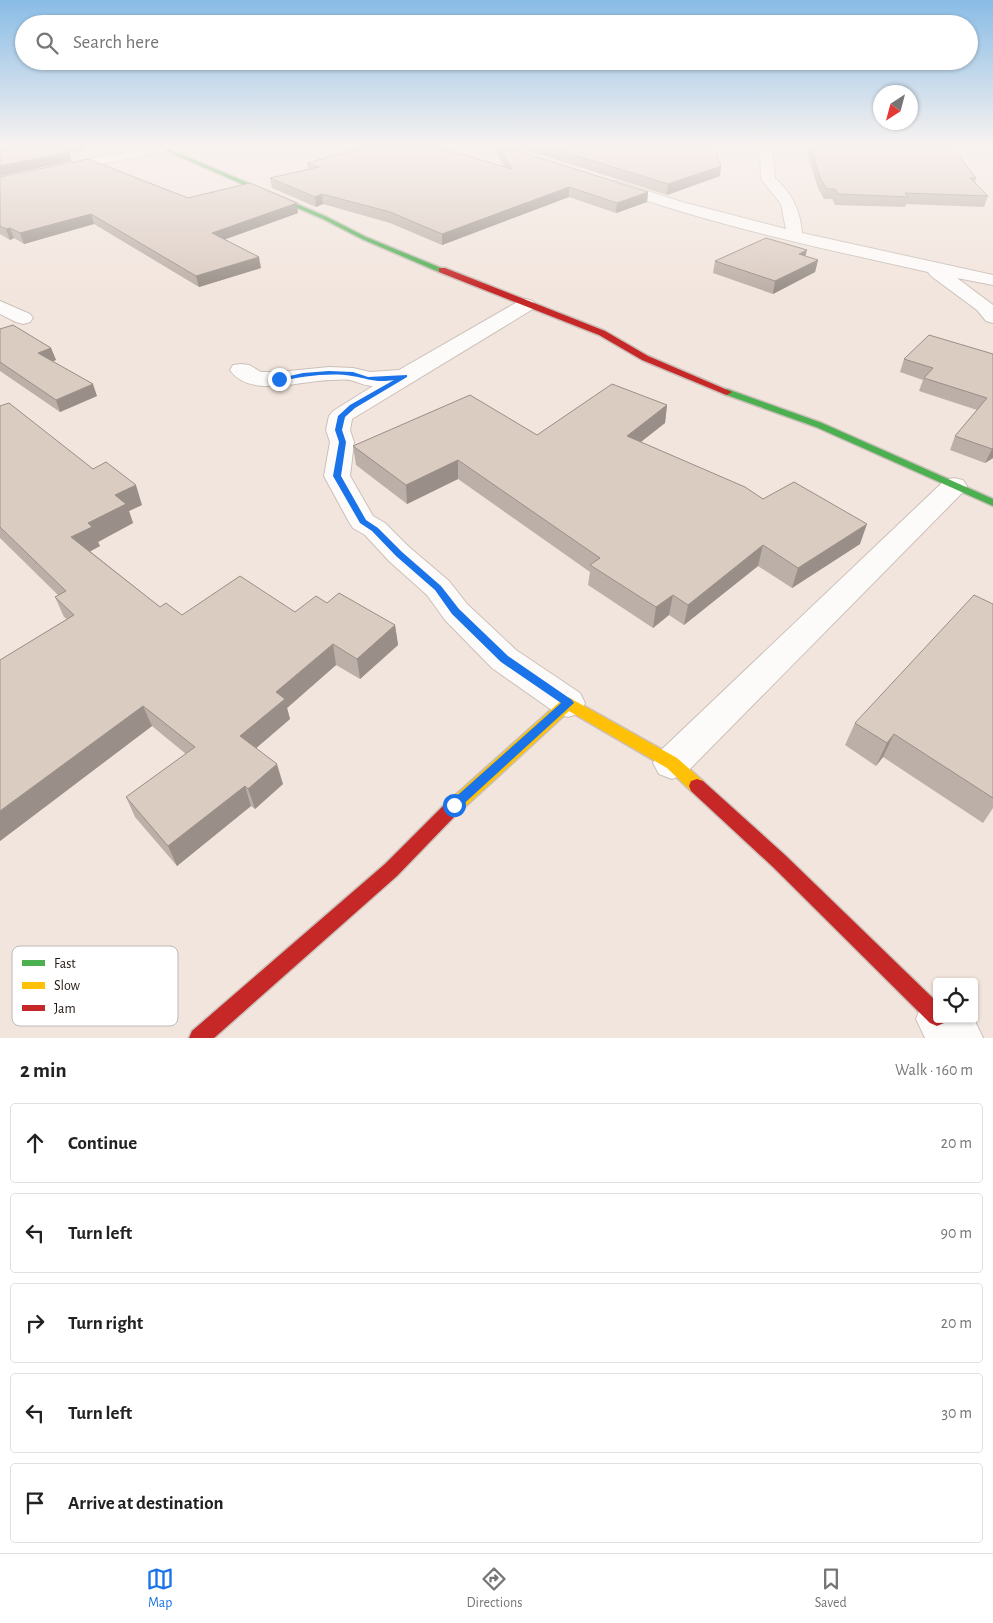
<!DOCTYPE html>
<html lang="en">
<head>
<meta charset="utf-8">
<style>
	:root { --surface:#fff; --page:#f2f2f2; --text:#222; --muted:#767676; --line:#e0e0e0; --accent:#1a73e8 }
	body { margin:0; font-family:"Alegreya Sans",sans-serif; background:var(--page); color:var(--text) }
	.controls { position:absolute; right:15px; bottom:15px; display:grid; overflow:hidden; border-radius:5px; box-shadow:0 1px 4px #0004 }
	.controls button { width:45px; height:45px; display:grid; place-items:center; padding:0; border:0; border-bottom:1px solid var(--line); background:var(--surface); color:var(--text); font:25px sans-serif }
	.compass { position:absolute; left:873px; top:85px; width:45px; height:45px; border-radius:50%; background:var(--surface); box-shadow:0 1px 4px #0004; rotate:216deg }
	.stop { position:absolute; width:15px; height:15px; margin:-11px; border:4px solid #1a73e8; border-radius:50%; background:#fff }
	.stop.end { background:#1a73e8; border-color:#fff; box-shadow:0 1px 5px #0008 }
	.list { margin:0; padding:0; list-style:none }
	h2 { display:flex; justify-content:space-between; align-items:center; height:65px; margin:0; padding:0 20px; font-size:21px }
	h2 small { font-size:16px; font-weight:400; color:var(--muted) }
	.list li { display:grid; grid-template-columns:32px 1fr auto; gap:15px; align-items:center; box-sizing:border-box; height:80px; margin:0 10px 10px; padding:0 10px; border:1px solid var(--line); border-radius:5px }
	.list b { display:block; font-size:19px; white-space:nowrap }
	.list em { font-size:16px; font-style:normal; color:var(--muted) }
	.icon { flex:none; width:28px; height:28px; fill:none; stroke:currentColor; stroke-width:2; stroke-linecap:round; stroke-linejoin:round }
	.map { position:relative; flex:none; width:993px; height:1038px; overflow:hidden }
	.search { position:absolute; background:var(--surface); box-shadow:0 1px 4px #0004; left:15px; right:15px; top:15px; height:55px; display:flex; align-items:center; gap:12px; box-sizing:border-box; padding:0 18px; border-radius:28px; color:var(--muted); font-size:19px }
	.sheet { height:515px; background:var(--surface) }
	nav { display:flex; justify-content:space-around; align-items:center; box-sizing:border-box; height:70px; border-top:1px solid var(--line); background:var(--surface); font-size:14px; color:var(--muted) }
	nav a { display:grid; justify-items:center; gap:2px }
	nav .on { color:var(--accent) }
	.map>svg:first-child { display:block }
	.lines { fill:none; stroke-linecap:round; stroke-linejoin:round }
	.street-casing { stroke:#cbc0b9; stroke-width:2 }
	.fast-casing { stroke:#cbc0b9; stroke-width:3 }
	.slow-casing { stroke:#cbc0b9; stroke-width:3 }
	.jam-casing { stroke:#cbc0b9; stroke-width:3 }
	.street { fill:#fdfbfa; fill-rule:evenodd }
	.fast { fill:#4caf50; fill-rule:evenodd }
	.slow { fill:#ffc107; fill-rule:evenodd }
	.jam { fill:#c62828; fill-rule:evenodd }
	.wall { fill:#bcafa7 }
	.shaded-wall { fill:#998f88 }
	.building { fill:#dbccc2; stroke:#998f88 }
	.route { fill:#1a73e8 }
	.key { fill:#fff; stroke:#bcb9b7; stroke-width:1 }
	.key-label { font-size:14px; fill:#20160f }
</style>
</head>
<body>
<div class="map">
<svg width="993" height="1038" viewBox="0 0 993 1038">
	<rect width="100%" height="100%" fill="#f2e5dd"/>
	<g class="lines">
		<defs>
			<path id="street" d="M 149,146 L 197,146 C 190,152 167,156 159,152 L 0,186 L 0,178 Z
				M 484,146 L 505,146 L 538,155 L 539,158 L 533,162 L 486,149 Z
				M 760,146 L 772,146 L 775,178 C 792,194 800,209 802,233 L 993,275 L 993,285 L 957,278 L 993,305 L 993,323 L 986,321 L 977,310 L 931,276 L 928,272 C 821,248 711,225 607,187 L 605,184 L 607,181 L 617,181 L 682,202 L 786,229 L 781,204 L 761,179 Z
				M 980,146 L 993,146 L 993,156 L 989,155 Z
				M 526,299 L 533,301 L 535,305 L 533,309 L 352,419 L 350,430 L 354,442 L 350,476 L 373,516 L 385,523 L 409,547 L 449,581 L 467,604 L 516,650 L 580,693 L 585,703 L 580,713 L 568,717 L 556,713 L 492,668 L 445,620 L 427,595 L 389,561 L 365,535 L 353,528 L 349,522 L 324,476 L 330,442 L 326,430 L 329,416 L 333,411 L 373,386 C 365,386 358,382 350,380 C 344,379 337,380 331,380 C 302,380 250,399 230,370 L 233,365 L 241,364 L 249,365 L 261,372 L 279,372 L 329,367 L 353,368 L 370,372 L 399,370 L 519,301 Z
				M 0,301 L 30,314 L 33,318 L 30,322 L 23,324 L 16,322 L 0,314 Z
				M 954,478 L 963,480 L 967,486 L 963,492 L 685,774 L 672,779 L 659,774 L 653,763 L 659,752 L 945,480 Z
				M 937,996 L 937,1019 L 974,1019 L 983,1038 L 925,1038 L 916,1019 L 923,1002 Z"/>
			<path id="fast" d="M 155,146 L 162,146 L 327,217 L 366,237 L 446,270 L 439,272 L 362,239 L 323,219 Z
				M 727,389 L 822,423 L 993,499 L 993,506 L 816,427 L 724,394 L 722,392 Z"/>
			<path id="slow" d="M 568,697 L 677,758 L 703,781 L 705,786 L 703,791 L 697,793 L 691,791 L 667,768 L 569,711 L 455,816 L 449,818 L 443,816 L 441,811 L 443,806 L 563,699 Z"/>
			<path id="jam" d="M 439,268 L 445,268 L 605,331 L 648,356 L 732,392 L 727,395 L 724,394 L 642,360 L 599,335 L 439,272 Z
				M 697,779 L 703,781 L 785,855 L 937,1002 L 937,1019 L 945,1019 L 944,1023 L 937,1026 L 930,1023 L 773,867 L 691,791 L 689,786 L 691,781 Z
				M 449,804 L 455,806 L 457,811 L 455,816 L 397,876 L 214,1038 L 189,1038 L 192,1031 L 385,864 L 443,806 Z"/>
		</defs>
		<use href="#street" class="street-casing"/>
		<use href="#fast" class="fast-casing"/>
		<use href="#slow" class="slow-casing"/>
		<use href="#jam" class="jam-casing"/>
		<use href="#street" class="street"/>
		<use href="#fast" class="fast"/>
		<use href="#slow" class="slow"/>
		<use href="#jam" class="jam"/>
	</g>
	<path class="wall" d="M 496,146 L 502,146 L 648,192 L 647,202 L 616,213 L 569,197 L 442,245 L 390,223 L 323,204 L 316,207 L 272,188 L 270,178 L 308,169 L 307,163 L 504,166 L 496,154 Z
		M 514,146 L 714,146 L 720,176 L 667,195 Z
		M 805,146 L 951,146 L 976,178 L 975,183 L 988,196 L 984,207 L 906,204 L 905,207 L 835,205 L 832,199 L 824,199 L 818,188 Z
		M 0,177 L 188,198 L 298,213 L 225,239 L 261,268 L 199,287 L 94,224 L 24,244 L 14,238 L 10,240 L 0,234 Z
		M 805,256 L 818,260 L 815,272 L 773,294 L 713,273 L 715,261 Z
		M 0,329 L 51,348 L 56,360 L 53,361 L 97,396 L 60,412 L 0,371 Z
		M 993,354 L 993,458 L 985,463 L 950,450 L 955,436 L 977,410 L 919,391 L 923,380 L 900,372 L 904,359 Z
		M 667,405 L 665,423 L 641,442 L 860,544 L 792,588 L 758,566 L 684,625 L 669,615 L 653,628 L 588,585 L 590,572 L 458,479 L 407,504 L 356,465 L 353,446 L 537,435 Z
		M 0,406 L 93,469 L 142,505 L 129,511 L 133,523 L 98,542 L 100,546 L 90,551 L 160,607 L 182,615 L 295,612 L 327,603 L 395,625 L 398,645 L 360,679 L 336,665 L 287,708 L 290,719 L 256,748 L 283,784 L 255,809 L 251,806 L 177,866 L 135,817 L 126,797 L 186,754 L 152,726 L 0,841 L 0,660 L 67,619 L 64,617 L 55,597 L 58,595 L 0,538 Z
		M 993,604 L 993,808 L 983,823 L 883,757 L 876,766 L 845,745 L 855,723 Z"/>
	<path class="shaded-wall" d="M 58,146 L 84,146 L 85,150 L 69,153 L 72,161 L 0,176 L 0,166 Z
		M 721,166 L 720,176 L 667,195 L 668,184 Z
		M 569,187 L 569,197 L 442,245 L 442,234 Z
		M 648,192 L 647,202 L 616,213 L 617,203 Z
		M 322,194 L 323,204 L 316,207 L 315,197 Z
		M 297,203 L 298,213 L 215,243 L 212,233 Z
		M 91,214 L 94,224 L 24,244 L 20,233 Z
		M 10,228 L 14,238 L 10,240 L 6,229 Z
		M 807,250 L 804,262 L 799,254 Z
		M 259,257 L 261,268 L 199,287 L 196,276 Z
		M 818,260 L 815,272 L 773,294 L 775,281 Z
		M 51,348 L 56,360 L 43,365 L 38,353 Z
		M 93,384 L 97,396 L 60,412 L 56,400 Z
		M 667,405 L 665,423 L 625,454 L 627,436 Z
		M 993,448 L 993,458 L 985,463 L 992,449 Z
		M 458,460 L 458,479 L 407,504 L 406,485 Z
		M 136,485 L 142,505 L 129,511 L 133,523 L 98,542 L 100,546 L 80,557 L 71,537 L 88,523 L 115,495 Z
		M 867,524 L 860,544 L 792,588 L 798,568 Z
		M 763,545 L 758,566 L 684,625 L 688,605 Z
		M 673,595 L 669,615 L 653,628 L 656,607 Z
		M 395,625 L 398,645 L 360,679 L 357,659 Z
		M 333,644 L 336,665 L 287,708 L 290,719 L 246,757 L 240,736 L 276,692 Z
		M 143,706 L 152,726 L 0,841 L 0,811 Z
		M 894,734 L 883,757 L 876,766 L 887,743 Z
		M 277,764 L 283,784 L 255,809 L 248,789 Z
		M 245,786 L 251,806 L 177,866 L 168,846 Z"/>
	<path class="building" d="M 0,146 L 58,146 L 56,147 L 69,152 L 0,166 Z
		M 369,146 L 433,146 L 512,169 L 497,146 L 502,146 L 648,192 L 617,203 L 569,187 L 442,234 L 390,212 L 322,194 L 315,197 L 270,178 L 319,167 L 307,163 Z
		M 545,146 L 714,146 L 721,166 L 668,184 Z
		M 810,146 L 951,146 L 976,178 L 970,178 L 988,196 L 905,193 L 908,197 L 838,194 L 835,189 L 827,189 L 820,178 Z
		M 88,159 L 188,198 L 250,183 L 297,203 L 212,233 L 259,257 L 196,276 L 91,214 L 20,233 L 10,228 L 6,229 L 0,226 L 0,177 Z
		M 766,238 L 807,250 L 799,254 L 818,260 L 775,281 L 715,261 Z
		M 13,325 L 51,348 L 38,353 L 93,384 L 56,400 L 0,362 L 0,329 Z
		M 929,335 L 993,354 L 993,448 L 992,449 L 955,436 L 987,398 L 924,378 L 933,368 L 904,359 Z
		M 612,384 L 667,405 L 627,436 L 745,487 L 763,499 L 794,482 L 867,524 L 798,568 L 763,545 L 688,605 L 673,595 L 656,607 L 590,565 L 600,558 L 458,460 L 406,485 L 353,446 L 470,395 L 537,435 Z
		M 9,403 L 93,469 L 106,462 L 136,485 L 115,495 L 126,504 L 88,523 L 92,527 L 71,537 L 160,607 L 166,603 L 182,615 L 240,576 L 295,612 L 316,596 L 327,603 L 339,593 L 395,625 L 357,659 L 333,644 L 276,692 L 285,699 L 240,736 L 277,764 L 248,789 L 245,786 L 168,846 L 126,797 L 195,747 L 143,706 L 0,811 L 0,660 L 74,615 L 55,597 L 66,591 L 0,527 L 0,406 Z
		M 974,595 L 993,604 L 993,798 L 894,734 L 887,743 L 855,723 Z"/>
	<linearGradient id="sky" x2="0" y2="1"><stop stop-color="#89bce6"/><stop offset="0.5" stop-color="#f9f3f0"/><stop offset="1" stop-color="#f9f3f0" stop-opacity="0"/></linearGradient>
	<rect width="993" height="292" fill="url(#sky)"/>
	<path class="route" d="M 329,371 L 353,372 L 368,377 L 407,375 L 407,377 L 355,408 L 345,417 L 342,430 L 346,442 L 341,476 L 366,520 L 378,528 L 402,552 L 441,586 L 459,609 L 508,656 L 572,700 L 574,703 L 458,809 L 454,811 L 450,809 L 448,805 L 450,802 L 561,703 L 501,662 L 452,614 L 435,590 L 396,556 L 372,531 L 360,523 L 333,476 L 339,442 L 335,430 L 338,416 L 350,405 L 394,380 C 375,383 370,379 352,376 C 328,372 303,377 279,381 L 276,379 L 303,373 Z"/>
	<rect x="12" y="946" width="166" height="80" rx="8" class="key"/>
	<rect x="22" y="960" width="23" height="6" fill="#4caf50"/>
	<rect x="22" y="982" width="23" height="7" fill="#ffc107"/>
	<rect x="22" y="1005" width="23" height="6" fill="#c62828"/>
	<g class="key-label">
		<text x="54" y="968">Fast</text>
		<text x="54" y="990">Slow</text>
		<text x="54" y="1013">Jam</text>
	</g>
</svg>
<div class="controls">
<button><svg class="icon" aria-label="locate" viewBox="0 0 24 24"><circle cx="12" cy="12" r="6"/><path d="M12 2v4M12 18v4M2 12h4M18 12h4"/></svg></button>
</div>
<svg class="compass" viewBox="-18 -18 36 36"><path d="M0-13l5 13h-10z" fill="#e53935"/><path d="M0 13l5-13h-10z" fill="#767676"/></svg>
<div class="stop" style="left:454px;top:805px"></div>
<div class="stop end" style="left:279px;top:379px"></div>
<div class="search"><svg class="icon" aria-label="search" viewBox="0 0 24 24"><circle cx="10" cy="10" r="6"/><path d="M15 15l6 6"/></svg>Search here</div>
</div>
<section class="sheet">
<h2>2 min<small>Walk · 160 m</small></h2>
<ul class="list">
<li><svg class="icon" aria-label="ahead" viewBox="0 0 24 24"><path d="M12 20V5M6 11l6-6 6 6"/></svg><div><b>Continue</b></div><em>20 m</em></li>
<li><svg class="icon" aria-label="left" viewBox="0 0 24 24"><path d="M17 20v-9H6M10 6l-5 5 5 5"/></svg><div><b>Turn left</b></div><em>90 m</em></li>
<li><svg class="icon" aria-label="right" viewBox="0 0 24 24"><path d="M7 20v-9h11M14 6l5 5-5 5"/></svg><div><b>Turn right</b></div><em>20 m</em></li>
<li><svg class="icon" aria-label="left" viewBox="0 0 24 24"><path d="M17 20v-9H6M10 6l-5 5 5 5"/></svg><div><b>Turn left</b></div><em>30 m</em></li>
<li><svg class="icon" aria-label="arrive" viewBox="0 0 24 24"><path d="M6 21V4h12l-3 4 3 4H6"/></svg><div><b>Arrive at destination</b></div></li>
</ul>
</section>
<nav>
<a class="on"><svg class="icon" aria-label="map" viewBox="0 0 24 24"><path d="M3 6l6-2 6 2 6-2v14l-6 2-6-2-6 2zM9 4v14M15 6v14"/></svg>Map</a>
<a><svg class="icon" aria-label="directions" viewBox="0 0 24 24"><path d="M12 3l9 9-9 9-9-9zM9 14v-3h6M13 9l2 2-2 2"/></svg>Directions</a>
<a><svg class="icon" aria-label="saved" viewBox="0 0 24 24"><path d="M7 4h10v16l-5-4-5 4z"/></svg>Saved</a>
</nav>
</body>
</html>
